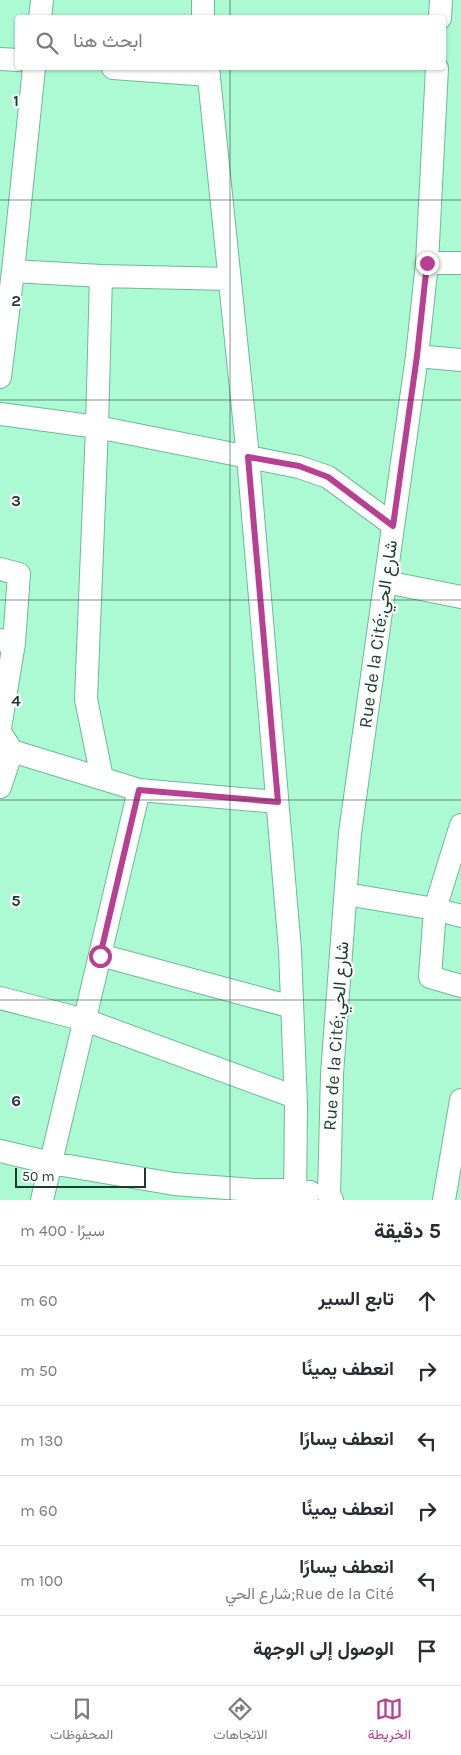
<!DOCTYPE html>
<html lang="ar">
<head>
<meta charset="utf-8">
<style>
	:root { --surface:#fff; --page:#f2f2f3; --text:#2b2b33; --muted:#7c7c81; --line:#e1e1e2; --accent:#b84093 }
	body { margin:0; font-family:Karla,Vazirmatn,sans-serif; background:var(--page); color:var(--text); direction:rtl }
	.scale { position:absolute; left:15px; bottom:12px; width:131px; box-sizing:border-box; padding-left:5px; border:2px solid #1b3c2d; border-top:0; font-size:14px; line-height:18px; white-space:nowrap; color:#1b3c2d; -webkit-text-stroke:4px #fff; paint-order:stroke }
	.stop { position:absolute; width:15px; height:15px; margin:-11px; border:4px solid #b84093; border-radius:50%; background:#fff }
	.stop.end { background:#b84093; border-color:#fff; box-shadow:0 1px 5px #0008 }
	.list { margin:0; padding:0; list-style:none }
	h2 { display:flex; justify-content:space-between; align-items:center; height:65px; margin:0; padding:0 20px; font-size:21px }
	h2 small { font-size:16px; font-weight:400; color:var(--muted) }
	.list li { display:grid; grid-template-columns:32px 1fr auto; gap:15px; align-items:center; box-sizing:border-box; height:70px; padding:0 20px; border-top:1px solid var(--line) }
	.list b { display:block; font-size:19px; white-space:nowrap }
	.list p { margin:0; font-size:16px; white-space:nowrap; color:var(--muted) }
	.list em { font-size:16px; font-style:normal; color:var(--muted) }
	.icon { flex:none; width:28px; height:28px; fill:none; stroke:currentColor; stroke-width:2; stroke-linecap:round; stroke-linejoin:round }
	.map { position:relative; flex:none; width:461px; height:1200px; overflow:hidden; direction:ltr }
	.search { position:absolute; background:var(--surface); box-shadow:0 1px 4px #0004; left:15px; right:15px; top:15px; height:55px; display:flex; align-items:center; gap:12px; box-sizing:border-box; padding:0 18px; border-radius:5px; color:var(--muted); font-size:19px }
	.sheet { height:485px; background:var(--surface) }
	nav { display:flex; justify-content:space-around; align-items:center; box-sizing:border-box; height:70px; border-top:1px solid var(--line); background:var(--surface); font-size:14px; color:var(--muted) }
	nav a { display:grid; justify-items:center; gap:2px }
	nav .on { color:var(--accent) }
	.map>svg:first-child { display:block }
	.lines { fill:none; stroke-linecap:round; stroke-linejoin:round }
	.minor-casing { stroke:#6dba95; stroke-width:24 }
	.minor { stroke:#fff; stroke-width:22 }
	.route { stroke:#b84093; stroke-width:6 }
	.grid { fill:none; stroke:#1b3c2d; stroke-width:1; stroke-opacity:0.55 }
	.labels { text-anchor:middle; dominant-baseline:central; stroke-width:4.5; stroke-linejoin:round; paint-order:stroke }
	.street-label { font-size:18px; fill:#1b3c2d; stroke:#fff }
	.grid-label { font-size:16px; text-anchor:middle; font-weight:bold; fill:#1b3c2d; stroke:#fff; stroke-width:4.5; stroke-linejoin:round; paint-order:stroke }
</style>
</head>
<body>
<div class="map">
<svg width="461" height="1200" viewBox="0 0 461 1200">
	<rect width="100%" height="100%" fill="#acfad3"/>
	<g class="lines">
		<defs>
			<path id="minor" d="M 203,0 L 203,18
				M 40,18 L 42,0
				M 440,18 L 441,0
				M 0,59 L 18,60
				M 113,68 L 209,75
				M 208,68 L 248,457 L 290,950 L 296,1105 L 295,1200
				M 427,263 L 461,263
				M 13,271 L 101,276 L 230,279
				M 101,276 L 97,427 L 86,699 L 102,778
				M 417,356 L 461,360
				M 0,377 L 13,271 L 34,68
				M 0,414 L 97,427 L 299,467 L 328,477 L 393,525
				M 0,569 L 19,574 L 14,643
				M 386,582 L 461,597
				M 0,640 L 14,643 L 0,728
				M 0,732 L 12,751 L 139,790 L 277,802
				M 0,787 L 12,751
				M 461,825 L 435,909 L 430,977 L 461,986
				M 346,894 L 435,909 L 461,916
				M 100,955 L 292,1007
				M 0,998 L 85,1020 L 295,1097
				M 0,1151 L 51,1163 L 174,1184 L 253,1190 L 296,1190 L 310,1192
				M 42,1200 L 139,790
				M 332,1200 L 329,1195 L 332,1074 L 350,833 L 417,356 L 427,263 L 437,68
				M 444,1200 L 461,1100"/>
		</defs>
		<use href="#minor" class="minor-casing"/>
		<use href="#minor" class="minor"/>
	</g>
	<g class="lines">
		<path class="route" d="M 100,956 L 139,790 L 278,802 L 248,457 L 299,466 L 328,477 L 393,526 L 417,356 L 427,263"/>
	</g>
	<path class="grid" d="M 230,0 L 230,18M 230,68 L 230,1200M 0,200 L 461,200M 0,400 L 461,400M 0,600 L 461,600M 0,800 L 461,800M 0,1000 L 461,1000"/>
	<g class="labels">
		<g class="street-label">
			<text transform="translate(378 634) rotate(-82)">Rue de la Cité;شارع الحي</text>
			<text transform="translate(336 1036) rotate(-86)">Rue de la Cité;شارع الحي</text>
		</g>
	</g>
	<g class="grid-label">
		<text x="16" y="106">1</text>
		<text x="16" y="306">2</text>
		<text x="16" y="506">3</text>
		<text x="16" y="706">4</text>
		<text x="16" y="906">5</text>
		<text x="16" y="1106">6</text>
	</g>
</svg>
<div class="scale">50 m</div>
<div class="stop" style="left:100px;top:956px"></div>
<div class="stop end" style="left:427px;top:263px"></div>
<div class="search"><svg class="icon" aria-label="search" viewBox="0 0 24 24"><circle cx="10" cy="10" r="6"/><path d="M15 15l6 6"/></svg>ابحث هنا</div>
</div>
<section class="sheet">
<h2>5 دقيقة<small>سيرًا · 400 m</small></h2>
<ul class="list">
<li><svg class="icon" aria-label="ahead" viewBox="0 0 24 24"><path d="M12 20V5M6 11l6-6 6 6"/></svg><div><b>تابع السير</b></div><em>60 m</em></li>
<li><svg class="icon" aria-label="right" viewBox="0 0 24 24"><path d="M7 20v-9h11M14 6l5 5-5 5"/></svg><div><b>انعطف يمينًا</b></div><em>50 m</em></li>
<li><svg class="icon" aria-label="left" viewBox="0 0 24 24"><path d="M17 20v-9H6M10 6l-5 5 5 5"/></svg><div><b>انعطف يسارًا</b></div><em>130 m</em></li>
<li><svg class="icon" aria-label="right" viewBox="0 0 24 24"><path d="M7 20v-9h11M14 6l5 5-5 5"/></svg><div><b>انعطف يمينًا</b></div><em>60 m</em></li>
<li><svg class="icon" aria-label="left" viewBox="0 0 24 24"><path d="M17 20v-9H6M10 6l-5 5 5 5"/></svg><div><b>انعطف يسارًا</b><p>Rue de la Cité;شارع الحي</p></div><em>100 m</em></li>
<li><svg class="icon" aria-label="arrive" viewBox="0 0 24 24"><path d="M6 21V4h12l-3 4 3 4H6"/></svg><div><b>الوصول إلى الوجهة</b></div></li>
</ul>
</section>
<nav>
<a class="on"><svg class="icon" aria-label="map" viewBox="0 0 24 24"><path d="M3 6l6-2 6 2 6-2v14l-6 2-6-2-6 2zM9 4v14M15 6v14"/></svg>الخريطة</a>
<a><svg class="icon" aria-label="directions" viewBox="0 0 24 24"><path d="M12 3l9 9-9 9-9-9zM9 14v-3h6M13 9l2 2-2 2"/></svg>الاتجاهات</a>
<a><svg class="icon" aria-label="saved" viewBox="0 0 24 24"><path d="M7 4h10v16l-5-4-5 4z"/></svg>المحفوظات</a>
</nav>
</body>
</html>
